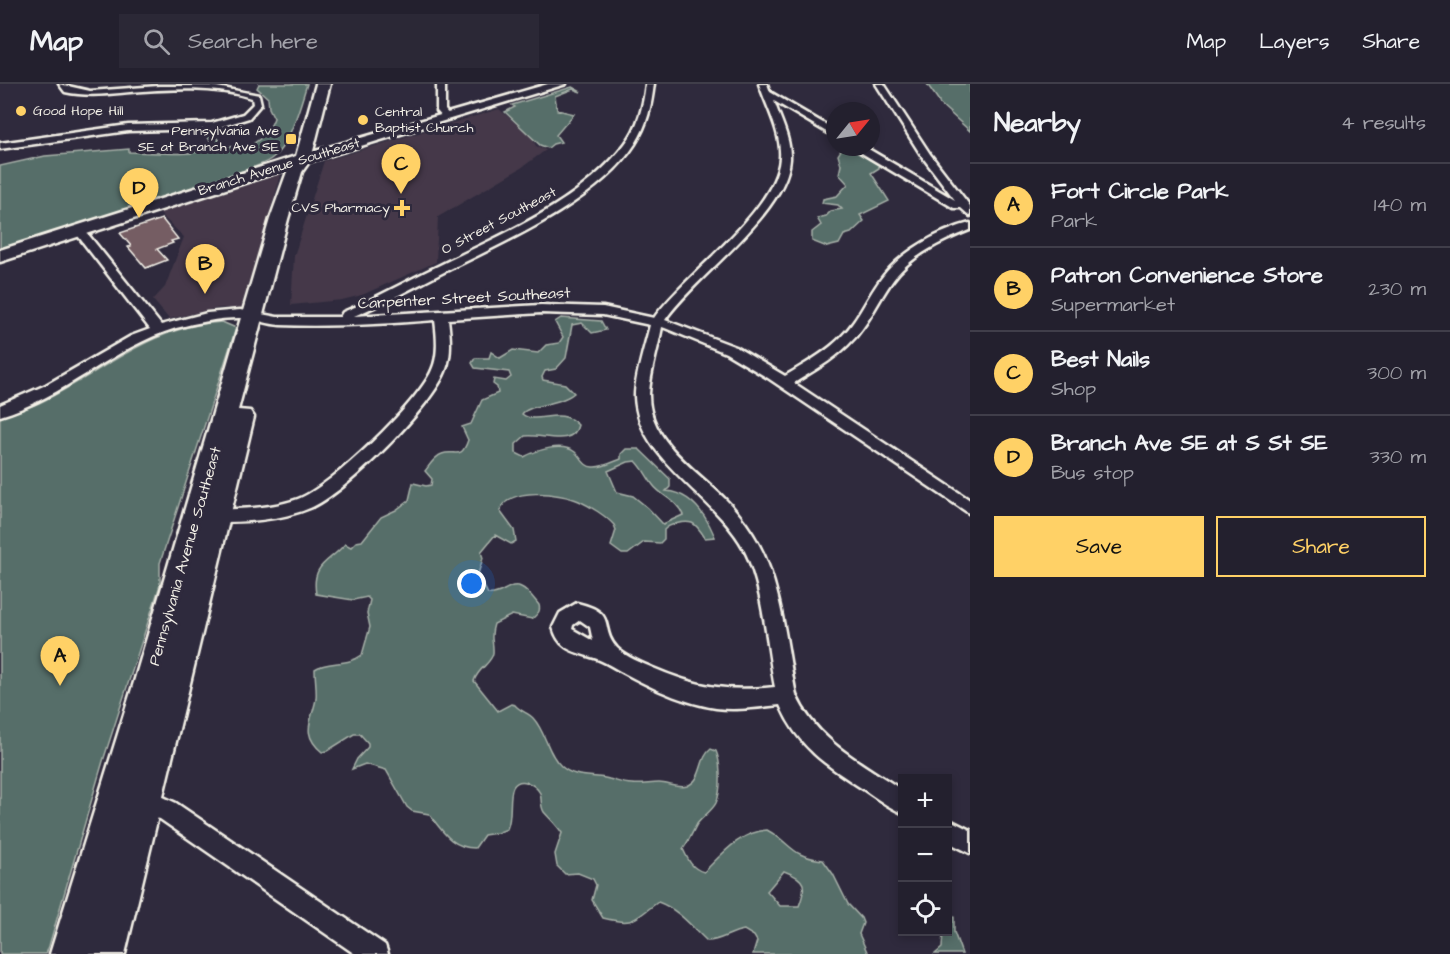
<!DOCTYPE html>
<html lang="en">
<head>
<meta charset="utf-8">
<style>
	:root { --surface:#23202e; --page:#2b2836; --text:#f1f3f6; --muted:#a3a3aa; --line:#403e4a; --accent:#ffd166 }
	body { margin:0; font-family:"Architects Daughter",sans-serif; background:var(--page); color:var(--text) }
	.controls { position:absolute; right:18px; bottom:18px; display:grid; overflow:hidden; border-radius:0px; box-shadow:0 3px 9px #0003 }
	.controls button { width:54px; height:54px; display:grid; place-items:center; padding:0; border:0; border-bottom:2px solid var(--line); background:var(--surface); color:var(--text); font:30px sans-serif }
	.compass { position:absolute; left:826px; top:18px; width:54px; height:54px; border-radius:50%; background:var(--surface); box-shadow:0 3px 9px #0003; rotate:60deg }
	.you { position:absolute; left:472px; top:500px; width:21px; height:21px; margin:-15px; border:4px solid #fff; border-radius:50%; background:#1a73e8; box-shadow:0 0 0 9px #1a73e833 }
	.badge { display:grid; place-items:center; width:39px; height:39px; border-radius:50%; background:var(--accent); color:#111; font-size:20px; font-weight:700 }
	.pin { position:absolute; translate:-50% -50px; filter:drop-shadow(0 2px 3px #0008) }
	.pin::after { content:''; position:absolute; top:32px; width:21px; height:18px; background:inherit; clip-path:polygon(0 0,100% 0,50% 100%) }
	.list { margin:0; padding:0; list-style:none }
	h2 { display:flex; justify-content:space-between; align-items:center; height:78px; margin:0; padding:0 24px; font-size:26px }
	h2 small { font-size:20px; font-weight:400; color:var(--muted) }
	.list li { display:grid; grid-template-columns:39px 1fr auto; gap:18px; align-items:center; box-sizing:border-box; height:84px; padding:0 24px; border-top:2px solid var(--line) }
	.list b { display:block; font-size:22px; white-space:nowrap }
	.list p { margin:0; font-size:20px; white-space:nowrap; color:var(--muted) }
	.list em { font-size:20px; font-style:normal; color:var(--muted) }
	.actions { display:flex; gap:12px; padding:18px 24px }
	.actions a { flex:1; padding:14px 0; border:2px solid var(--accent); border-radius:0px; text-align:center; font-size:21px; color:var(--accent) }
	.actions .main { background:var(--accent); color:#111 }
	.icon { flex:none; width:33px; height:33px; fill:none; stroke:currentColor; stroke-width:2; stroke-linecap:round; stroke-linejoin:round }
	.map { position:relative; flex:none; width:970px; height:870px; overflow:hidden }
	header { display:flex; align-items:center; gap:36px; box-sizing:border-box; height:84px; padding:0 30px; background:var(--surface); border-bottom:2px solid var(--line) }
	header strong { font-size:28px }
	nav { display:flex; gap:33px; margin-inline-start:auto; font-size:21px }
	.search { width:420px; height:54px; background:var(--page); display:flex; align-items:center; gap:15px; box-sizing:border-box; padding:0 21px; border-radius:0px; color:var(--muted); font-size:22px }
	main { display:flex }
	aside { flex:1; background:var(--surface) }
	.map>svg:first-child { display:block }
	.built { fill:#443949 }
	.green { fill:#576e69; stroke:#a6b0a8; stroke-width:1.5; fill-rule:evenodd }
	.building { fill:#745d64; stroke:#f4f1e8; stroke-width:1.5 }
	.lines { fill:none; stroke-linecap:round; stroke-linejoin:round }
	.minor-casing { stroke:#f4f1e8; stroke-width:5 }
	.secondary-casing { stroke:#f4f1e8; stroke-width:5 }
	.trunk-casing { stroke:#f4f1e8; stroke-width:5 }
	.minor { fill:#2f2a3d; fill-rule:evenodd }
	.secondary { fill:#2f2a3d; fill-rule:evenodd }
	.trunk { fill:#2f2a3d; fill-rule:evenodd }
	.poi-dot { fill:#ffd166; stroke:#2f2a3d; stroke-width:2 }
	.labels { text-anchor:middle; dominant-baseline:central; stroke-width:6; stroke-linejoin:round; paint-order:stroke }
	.far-poi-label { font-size:14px; fill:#f4f1e8; stroke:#2f2a3d; text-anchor:start }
	.far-street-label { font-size:14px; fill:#f4f1e8; stroke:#2f2a3d }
	.street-label { font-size:16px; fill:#f4f1e8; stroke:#2f2a3d }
</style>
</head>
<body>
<header>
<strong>Map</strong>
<div class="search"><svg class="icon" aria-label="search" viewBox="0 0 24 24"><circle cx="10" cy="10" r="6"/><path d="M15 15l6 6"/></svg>Search here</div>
<nav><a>Map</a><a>Layers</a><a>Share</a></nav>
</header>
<main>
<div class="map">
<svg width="970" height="870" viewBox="0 0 970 870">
	<rect width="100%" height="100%" fill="#2f2a3d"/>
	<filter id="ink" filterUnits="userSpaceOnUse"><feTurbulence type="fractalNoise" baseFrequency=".0167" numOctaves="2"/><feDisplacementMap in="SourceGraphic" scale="12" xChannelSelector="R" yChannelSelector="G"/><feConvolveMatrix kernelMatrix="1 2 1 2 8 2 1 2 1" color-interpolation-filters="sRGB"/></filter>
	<g filter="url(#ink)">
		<path class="built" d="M 499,25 L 532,53 L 536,62 L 546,66 L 521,84 L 438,133 L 436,178 L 362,211 L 342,216 L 291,221 L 294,172 L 324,77 Z
			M 278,91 L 281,91 L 241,224 L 219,224 L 169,235 L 153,216 L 165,203 L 184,153 L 159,129 Z"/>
		<path class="green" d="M 259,0 L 307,0 C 300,22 290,62 271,75 C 261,82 247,85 236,89 L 238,90 L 0,165 L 0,82 L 45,72 L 129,65 L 129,68 C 157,68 185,73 212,65 L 211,58 L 205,49 L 207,48 L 212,49 C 232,76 264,62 274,34 L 269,24 L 268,14 L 257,4 Z
			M 927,0 L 970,0 L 970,47 L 939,19 L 939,17 Z
			M 572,3 L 581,8 L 573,5 L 555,12 L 557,26 L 574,30 L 556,51 L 561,58 L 553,60 L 548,64 L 540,61 L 505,28 L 515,23 L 512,21 Z
			M 843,63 L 850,64 L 879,81 L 879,84 L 871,89 L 889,117 L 860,131 L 864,137 L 851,149 L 844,151 L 839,160 L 827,163 L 812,157 L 812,148 L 821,141 L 817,134 L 826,132 L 831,127 L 842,125 L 838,121 L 822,119 L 823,115 L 837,112 L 848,100 L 839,90 L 841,81 L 838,71 Z
			M 561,234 L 601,237 L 606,246 L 592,249 L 582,239 L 572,241 L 566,274 L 556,285 L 545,287 L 542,293 L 543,296 L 565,300 L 574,309 C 560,321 527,321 522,330 C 537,342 560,321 578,341 C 574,364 539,349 525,352 L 516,360 L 516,369 L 524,373 C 537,366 562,358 575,368 C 581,373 584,383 593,383 C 602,384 613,378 621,375 L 621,370 L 626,365 L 639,365 L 670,395 L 670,403 L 666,407 C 691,409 706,431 715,453 L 705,454 C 702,449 697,441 692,439 C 684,437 669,440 664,446 L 664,455 L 660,459 L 644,458 L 628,470 L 622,470 L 611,462 L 616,446 L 614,441 C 606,432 590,422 579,417 C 561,409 508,402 500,427 L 514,446 L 516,457 L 511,460 L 495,451 L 481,468 L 483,474 L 478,490 L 488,510 C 500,513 511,497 521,503 C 528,506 534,515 539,521 C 541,528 537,530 532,535 L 512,531 L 494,540 C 489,555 494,557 493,569 C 492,579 478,584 474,597 L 498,627 L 511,620 L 515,621 C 520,627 528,629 533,634 C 546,648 547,669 561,682 C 576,696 594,690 609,695 C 617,697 623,700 632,700 C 641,701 650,699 659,699 C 668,699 679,705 687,702 C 704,695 698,675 711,665 L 716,667 C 721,679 722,706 716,719 C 712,727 702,733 697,740 C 692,749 689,757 683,765 C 688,776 692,785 704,788 C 723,769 740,748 767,746 C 793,760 789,772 823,776 L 833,790 L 848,820 L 861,834 L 863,839 L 859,850 L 868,870 L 753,870 L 757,857 L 754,852 L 744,846 C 730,848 721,857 707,857 C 692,843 678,825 658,818 C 633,836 635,842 603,834 L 592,816 L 596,801 L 593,795 L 578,789 L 565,790 L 557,782 L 555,770 L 562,749 C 557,741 550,735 544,728 C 540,722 542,715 540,709 C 535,700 520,692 513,703 C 508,713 513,732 507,745 L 497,749 L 484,751 L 475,764 C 452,764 443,748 429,730 L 412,727 L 407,723 L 386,686 L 365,680 L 352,685 L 357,675 L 368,663 L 368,659 L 360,650 L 354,650 L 327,667 L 322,668 C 300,649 312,637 316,615 C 317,606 315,595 315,585 C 329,576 346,583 362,571 L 370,543 L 367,529 L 370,516 L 367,513 L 353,516 L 316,510 C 311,479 329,479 345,460 L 351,463 L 356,458 L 362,457 L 381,433 L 396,426 L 409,416 L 413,399 L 426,402 L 431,401 L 432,395 L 425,387 C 429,382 435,372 442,370 C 455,365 461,377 468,356 L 462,343 L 471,340 L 482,316 L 498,309 L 497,303 L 493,300 L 494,295 L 506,297 L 511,293 L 509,288 L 475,284 L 472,279 L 475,274 L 489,274 L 491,268 L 500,274 L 513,266 L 538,269 L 546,261 L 559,259 L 563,253 L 555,238 ZM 636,377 C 644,385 646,392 653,401 C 661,412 678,417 683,431 L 663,440 L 648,424 L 633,412 L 617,408 L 608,387 L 628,378 ZM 784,787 C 806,795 807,801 799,822 L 780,822 L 767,807 Z
			M 222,238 L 236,244 L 160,479 L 160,501 L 103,677 L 49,862 L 46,870 L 0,870 L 0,333 C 13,329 26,325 39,319 C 100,290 151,241 222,238 Z
			M 948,828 L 954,833 L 954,848 L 962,870 L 935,870 L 942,864 L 943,848 L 948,848 Z"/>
		<path class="building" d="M 162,135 L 178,155 L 171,157 L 173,159 L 157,165 L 167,176 L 146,184 L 128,163 L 131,162 L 120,149 Z"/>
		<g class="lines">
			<defs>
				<path id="minor" d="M 59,0 L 90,7 L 159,2 L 212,2 L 259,11 L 261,20 L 249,34 L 213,45 L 128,47 L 0,65 L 0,59 L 128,41 L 212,39 L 243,30 L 253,20 L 252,14 C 214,2 170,5 130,8 C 108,10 87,13 65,8 Z
					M 437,0 L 445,0 L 445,26 L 451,33 L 450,35 L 444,35 L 437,27 Z
					M 646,0 L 654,0 C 651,23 648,39 635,60 C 599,117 503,159 444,188 C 414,203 385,219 354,232 L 541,221 L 603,223 L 654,234 C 685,190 776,128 780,74 C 782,50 767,23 759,0 L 767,0 L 770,8 L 835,46 L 835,53 L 774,17 C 780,35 791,55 790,75 C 786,130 696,191 665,236 L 736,263 L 785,292 C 803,281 822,271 838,256 C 859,237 867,212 884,191 C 904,166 939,147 970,139 L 970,146 C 942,157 911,171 893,196 C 877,218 868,242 848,261 C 832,277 813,287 794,299 L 970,416 L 970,430 L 768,294 L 726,269 L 665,244 L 662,243 C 658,265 650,289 649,310 C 648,356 695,385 724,414 C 738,428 750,444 759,461 C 781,501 787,565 796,611 C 816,657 862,679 902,706 L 902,729 C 888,723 875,713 863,705 C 826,681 798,663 780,621 C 759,623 737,627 716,624 C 677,618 640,598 606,579 C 585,567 561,573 553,543 L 560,529 L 577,519 C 619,529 598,543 617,564 C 626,573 641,579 653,584 C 697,603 727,608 775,603 C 767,562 763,501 744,465 C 715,411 637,376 635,312 C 635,292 645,262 650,241 L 603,231 L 541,229 L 448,235 C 450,251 452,270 446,285 C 434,321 345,410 310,424 C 279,437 244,438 211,438 L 205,437 L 203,432 L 205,427 L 211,426 C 239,425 271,425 298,415 C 330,404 419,318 432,286 C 439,271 437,252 435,236 C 384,240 331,243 280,241 C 266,240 253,234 239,234 C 218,234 196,239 176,244 C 113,263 64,314 0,332 L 0,321 L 46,301 L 131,252 L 150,245 L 75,148 L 75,144 L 83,144 L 161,241 L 207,229 L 240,226 L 277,233 L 340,233 L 343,228 C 375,215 406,197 438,182 C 503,150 580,119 625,60 C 639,42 643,22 646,0 ZM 580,536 L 590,543 L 593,557 L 572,545 L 573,541 Z
					M 876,0 L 884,0 L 930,70 L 970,122 L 970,132 L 961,124 L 954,124 L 855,65 L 853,63 L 865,63 L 955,116 L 921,71 Z
					M 140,709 L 159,711 L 176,719 L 385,861 L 388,870 L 355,870 L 160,735 L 132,728 L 129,720 L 132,712 Z
					M 948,735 L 970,746 L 970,769 L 948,758 Z"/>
				<path id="secondary" d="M 548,0 L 566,0 L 308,78 L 303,79 L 296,75 L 298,72 Z"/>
				<path id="trunk" d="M 316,0 L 330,0 L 311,75 L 302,88 L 288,135 L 238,326 L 250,327 L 254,333 L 125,870 L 50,870 L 134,598 L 270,135 L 288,85 L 0,178 L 0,166 L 296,72 Z"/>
			</defs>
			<use href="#minor" class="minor-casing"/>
			<use href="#secondary" class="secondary-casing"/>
			<use href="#trunk" class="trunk-casing"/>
			<use href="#minor" class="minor"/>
			<use href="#secondary" class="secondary"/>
			<use href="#trunk" class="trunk"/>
		</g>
	</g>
	<g class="poi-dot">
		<circle cx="21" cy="27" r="6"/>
		<circle cx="363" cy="36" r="6"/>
		<rect x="285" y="49" width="12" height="12" rx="3"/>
		<path d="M399 115h6v6h6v6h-6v6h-6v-6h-6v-6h6z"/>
	</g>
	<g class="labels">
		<g class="far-poi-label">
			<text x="33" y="27">Good Hope Hill</text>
			<text x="375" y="28">Central<tspan x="375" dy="16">Baptist Church</tspan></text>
			<text x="279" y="47" text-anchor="end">Pennsylvania Ave<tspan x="279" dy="16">SE at Branch Ave SE</tspan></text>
			<text x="390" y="124" text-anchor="end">CVS Pharmacy</text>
		</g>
		<g class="far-street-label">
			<text transform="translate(279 83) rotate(-17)">Branch Avenue Southeast</text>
			<text transform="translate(499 137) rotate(-28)">O Street Southeast</text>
		</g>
		<g class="street-label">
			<text transform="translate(464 214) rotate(-3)">Carpenter Street Southeast</text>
			<text transform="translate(185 472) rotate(-74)">Pennsylvania Avenue Southeast</text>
		</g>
	</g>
</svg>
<div class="controls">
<button>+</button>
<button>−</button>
<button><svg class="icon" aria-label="locate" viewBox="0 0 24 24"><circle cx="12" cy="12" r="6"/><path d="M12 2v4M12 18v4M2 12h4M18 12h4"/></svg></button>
</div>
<svg class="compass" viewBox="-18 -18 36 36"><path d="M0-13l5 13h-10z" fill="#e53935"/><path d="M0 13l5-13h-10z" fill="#a3a3aa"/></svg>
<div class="you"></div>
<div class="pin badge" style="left:60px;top:602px">A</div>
<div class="pin badge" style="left:205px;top:210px">B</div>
<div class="pin badge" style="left:401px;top:110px">C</div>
<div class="pin badge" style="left:139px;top:134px">D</div>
</div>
<aside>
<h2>Nearby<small>4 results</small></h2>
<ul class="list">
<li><span class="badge">A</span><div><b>Fort Circle Park</b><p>Park</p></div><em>140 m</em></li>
<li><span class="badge">B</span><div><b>Patron Convenience Store</b><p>Supermarket</p></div><em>230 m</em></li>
<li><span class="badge">C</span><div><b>Best Nails</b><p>Shop</p></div><em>300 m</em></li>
<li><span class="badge">D</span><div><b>Branch Ave SE at S St SE</b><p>Bus stop</p></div><em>330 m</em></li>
</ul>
<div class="actions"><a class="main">Save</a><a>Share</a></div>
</aside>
</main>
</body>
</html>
